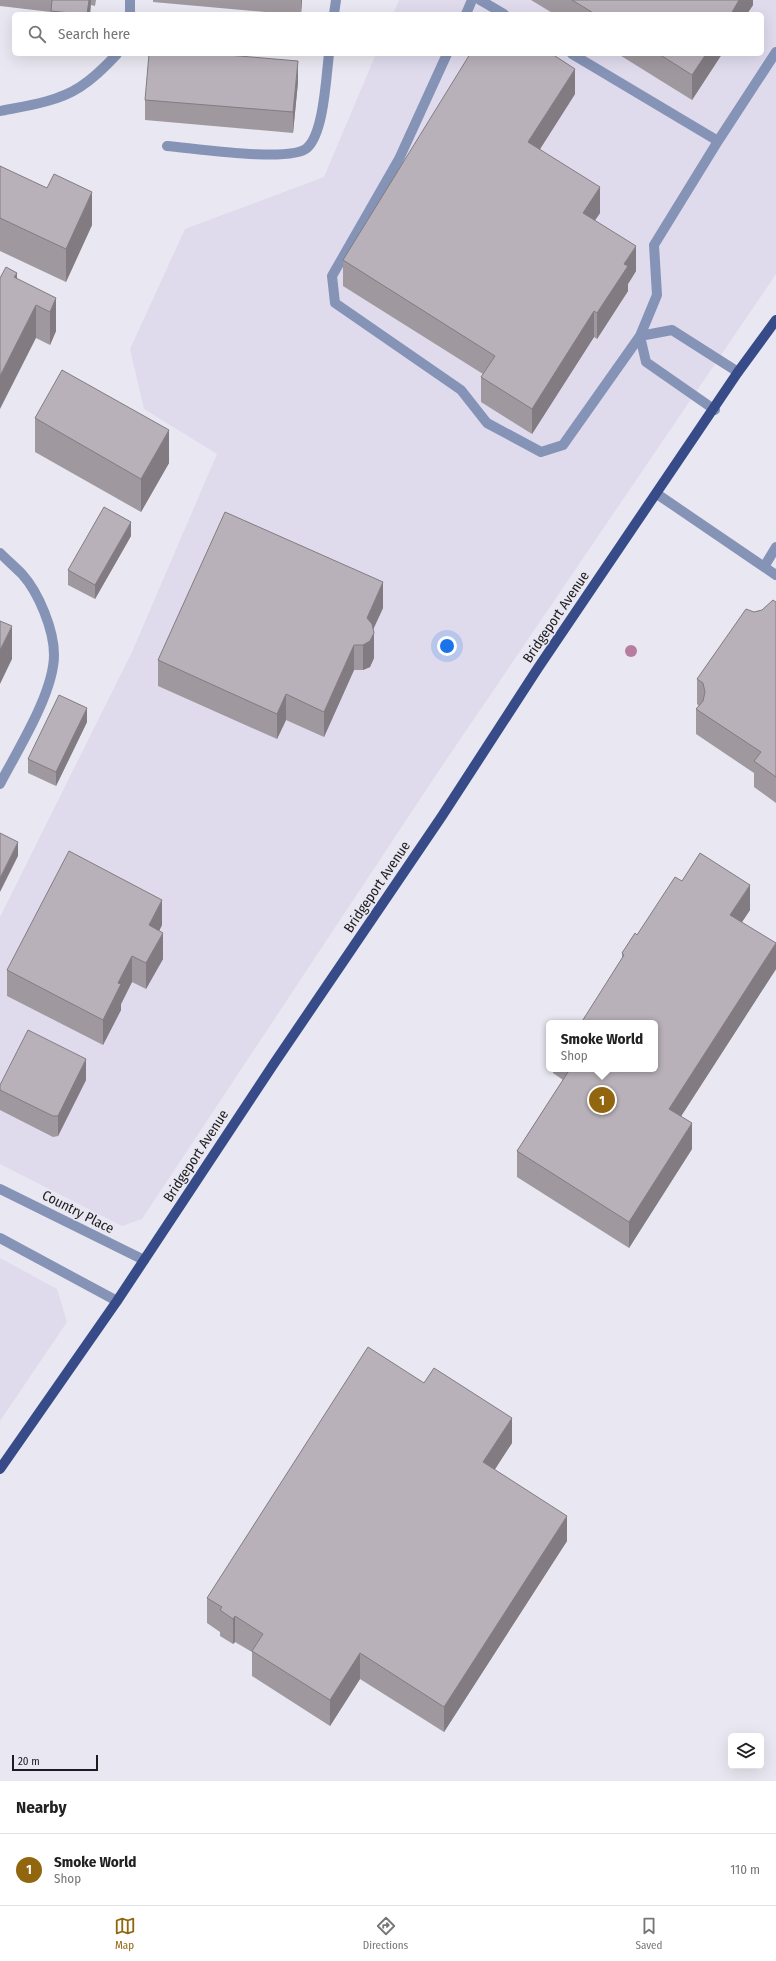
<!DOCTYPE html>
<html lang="en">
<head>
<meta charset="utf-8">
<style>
	:root { --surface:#fff; --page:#f2f2f2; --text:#222; --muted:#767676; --line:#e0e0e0; --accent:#91660f }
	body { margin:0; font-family:"Fira Sans Condensed",sans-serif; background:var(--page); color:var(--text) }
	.controls { position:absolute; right:12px; bottom:12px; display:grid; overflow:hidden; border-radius:6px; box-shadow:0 4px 16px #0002 }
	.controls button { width:36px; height:36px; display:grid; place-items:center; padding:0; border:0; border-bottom:1px solid var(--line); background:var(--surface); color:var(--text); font:20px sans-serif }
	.scale { position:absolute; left:12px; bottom:10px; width:86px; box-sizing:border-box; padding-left:4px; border:2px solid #1c1b1f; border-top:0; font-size:11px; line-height:14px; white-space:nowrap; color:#1c1b1f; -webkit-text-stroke:3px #e9e7f1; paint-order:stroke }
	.you { position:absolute; left:447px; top:646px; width:14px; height:14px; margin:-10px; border:3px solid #fff; border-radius:50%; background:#1a73e8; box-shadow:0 0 0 6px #1a73e833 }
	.badge { display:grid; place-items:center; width:26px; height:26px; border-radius:50%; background:var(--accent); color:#fff; font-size:13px; font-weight:700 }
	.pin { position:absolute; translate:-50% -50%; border:2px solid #fff; box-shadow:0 1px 4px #0006 }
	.popup { position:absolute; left:546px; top:1020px; width:112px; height:52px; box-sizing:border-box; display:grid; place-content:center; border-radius:6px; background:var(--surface); filter:drop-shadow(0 1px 3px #0005); font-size:13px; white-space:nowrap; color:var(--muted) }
	.popup b { font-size:15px; color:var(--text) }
	.popup::after { content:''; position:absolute; left:50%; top:100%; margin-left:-8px; border:8px solid transparent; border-top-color:var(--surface) }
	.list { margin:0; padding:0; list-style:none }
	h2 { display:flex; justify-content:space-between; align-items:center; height:52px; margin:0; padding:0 16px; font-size:17px }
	h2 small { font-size:13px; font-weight:400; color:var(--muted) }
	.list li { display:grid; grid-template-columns:26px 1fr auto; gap:12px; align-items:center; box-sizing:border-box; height:72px; padding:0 16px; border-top:1px solid var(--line) }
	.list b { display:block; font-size:15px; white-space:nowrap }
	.list p { margin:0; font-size:13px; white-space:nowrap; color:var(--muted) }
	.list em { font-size:13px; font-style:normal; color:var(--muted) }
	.icon { flex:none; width:22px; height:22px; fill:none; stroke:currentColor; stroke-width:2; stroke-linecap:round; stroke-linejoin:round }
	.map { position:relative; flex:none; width:776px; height:1781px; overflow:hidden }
	.search { position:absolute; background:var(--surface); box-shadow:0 4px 16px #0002; left:12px; right:12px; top:12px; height:44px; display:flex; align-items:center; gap:10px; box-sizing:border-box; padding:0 14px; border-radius:6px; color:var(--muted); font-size:15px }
	.sheet { height:124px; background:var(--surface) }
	nav { display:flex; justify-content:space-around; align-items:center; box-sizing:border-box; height:56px; border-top:1px solid var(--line); background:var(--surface); font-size:11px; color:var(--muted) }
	nav a { display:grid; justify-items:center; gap:2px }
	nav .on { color:var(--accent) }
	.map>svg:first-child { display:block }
	.built { fill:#dfdbed }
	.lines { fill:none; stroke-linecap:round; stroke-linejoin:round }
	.minor { stroke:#8593b6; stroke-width:10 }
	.major { stroke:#364b88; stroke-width:10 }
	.tree { fill:#b87ca0 }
	.wall { fill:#9f989f }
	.shaded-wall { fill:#827c82 }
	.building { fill:#b9b1b9; stroke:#827c82 }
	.labels { text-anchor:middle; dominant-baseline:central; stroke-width:3; stroke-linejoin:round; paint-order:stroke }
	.street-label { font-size:14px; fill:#1c1b1f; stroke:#e9e7f1 }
</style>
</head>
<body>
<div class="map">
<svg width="776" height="1781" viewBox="0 0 776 1781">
	<rect width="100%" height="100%" fill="#e9e7f1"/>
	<path class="built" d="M 399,0 L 776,0 L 776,274 L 440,769 L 142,1219 L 122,1226 L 0,1164 L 0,917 L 132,652 L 217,454 L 144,409 L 130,349 L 185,229 L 324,177 L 376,54 L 762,54 L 762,14 L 393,14 Z
		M 0,1258 L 57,1289 L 67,1322 L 0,1421 Z"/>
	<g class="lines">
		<path class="minor" d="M 480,0 L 504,14
			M 130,14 L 130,0
			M 334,14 L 336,0
			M 466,14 L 472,0
			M 447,54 L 399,159 L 332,276 L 335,303 L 461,390 L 487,423 L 541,452 L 563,445 L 640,336 L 657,295 L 654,245 L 718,141
			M 572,54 L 718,141 L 776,52
			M 0,111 C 26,106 57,102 80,87 C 94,78 106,66 117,54
			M 167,146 C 193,148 290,163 307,148 C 324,133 326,77 329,54
			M 715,410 L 646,362 L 640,336 L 672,330 L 738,372
			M 657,494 L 776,575
			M 0,553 C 7,560 15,567 22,574 C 39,593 54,630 54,655 C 54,693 17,751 0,784
			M 764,567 L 776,547
			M 0,1189 L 144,1260
			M 0,1238 L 117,1301"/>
		<path class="major" d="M 0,1469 L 117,1301 L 273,1065 L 442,816 L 538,668 L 738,372 L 776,320"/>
	</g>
	<circle class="tree" cx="631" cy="651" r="6"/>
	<path class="wall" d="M 0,0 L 96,0 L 95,6 L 91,5 L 90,14 L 51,14 L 51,12 L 0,6 Z
		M 153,0 L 302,0 L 301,14 L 288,14 L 153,2 Z
		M 531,0 L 753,0 L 753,5 L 747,14 L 554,14 Z
		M 618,54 L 722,54 L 692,100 Z
		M 298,82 L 293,133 L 145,120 L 145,100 Z
		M 575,94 L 540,149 L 600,213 L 595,220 L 636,271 L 628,284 L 628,291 L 597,339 L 594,337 L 532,434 L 481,402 L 481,377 L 483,374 L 343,286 L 343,260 Z
		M 0,166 L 92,225 L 66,282 L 0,251 Z
		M 17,279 L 56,298 L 56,331 L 50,345 L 36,338 Z
		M 35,418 L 169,463 L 141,512 L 35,452 Z
		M 131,536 L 95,599 L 68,585 L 68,570 Z
		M 776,602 L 776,803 L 754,787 L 754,773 L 696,734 L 696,709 L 699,706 L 697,704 L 697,679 L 754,612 L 762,610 Z
		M 383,608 L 373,629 L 374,658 L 370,667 L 363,670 L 354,670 L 324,737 L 286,720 L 277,739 L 158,686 L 158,660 Z
		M 87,722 L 56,786 L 28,773 L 28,759 Z
		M 682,881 L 750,910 L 742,922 L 776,969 L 681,1116 L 692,1149 L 629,1248 L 517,1177 L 517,1151 L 563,1080 L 553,1073 L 553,1069 L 655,1069 L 622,958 L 622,953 Z
		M 162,925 L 159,931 L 163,959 L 146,989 L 132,982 L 121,1004 L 121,1010 L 103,1045 L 7,996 L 7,970 Z
		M 86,1080 L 58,1136 L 53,1137 L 0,1110 L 0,1085 Z
		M 512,1443 L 494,1470 L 567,1541 L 444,1732 L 360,1679 L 330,1726 L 252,1676 L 252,1652 L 235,1642 L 233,1644 L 220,1636 L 220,1632 L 207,1623 L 207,1598 Z"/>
	<path class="shaded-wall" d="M 89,0 L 91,0 L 90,14 L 87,14 Z
		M 301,0 L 302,0 L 301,14 Z
		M 739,0 L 753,0 L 753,5 L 747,14 L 731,14 Z
		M 706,54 L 722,54 L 692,100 L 692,75 Z
		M 298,61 L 298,82 L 293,133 L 293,112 Z
		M 575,69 L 575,94 L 528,168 L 528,142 Z
		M 600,187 L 600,213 L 583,238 L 583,213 Z
		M 92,192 L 92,225 L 66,282 L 66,249 Z
		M 636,246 L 636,271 L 628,284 L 628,291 L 597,339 L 597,313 L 624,264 Z
		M 17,273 L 17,306 L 14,277 Z
		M 56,298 L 56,331 L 50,345 L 50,312 Z
		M 36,305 L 36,338 L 0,409 L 0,376 Z
		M 594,311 L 594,337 L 532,434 L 532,409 Z
		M 169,430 L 169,463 L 141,512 L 141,479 Z
		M 131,522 L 131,536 L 95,599 L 95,585 Z
		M 383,582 L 383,608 L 367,643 L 374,633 L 374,658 L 370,667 L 363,670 L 363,645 L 367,618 Z
		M 12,626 L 12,659 L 0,684 L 0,650 Z
		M 354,645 L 354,670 L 324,737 L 324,712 Z
		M 286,694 L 286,720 L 277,739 L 277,714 Z
		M 87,708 L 87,722 L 56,786 L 56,772 Z
		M 18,842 L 18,856 L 0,892 L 0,878 Z
		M 750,885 L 750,910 L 730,940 L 730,915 Z
		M 162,900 L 162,925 L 149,951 L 149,925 Z
		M 163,933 L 163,959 L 146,989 L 146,963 Z
		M 776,943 L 776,969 L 669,1135 L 669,1109 Z
		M 132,956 L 132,982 L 121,1004 L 121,1010 L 103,1045 L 103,1020 L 118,983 Z
		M 86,1059 L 86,1080 L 58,1136 L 58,1116 Z
		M 692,1123 L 692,1149 L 629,1248 L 629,1222 Z
		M 512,1418 L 512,1443 L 483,1488 L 483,1462 Z
		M 567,1516 L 567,1541 L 444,1732 L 444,1707 Z
		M 235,1616 L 235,1642 L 233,1644 L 233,1619 Z
		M 360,1653 L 360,1679 L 330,1726 L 330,1700 Z"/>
	<path class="building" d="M 52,0 L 89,0 L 87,14 L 81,14 L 51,11 Z
		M 572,0 L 739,0 L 731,14 L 595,14 Z
		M 149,54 L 216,54 L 298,61 L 293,112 L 145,100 Z
		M 470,54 L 552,54 L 575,69 L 528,142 L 600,187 L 583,213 L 636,246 L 624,264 L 628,266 L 597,313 L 594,311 L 532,409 L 481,377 L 495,356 L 343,260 Z
		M 659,54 L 706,54 L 692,75 Z
		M 0,166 L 47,188 L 54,174 L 92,192 L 66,249 L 0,218 Z
		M 6,267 L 17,273 L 14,277 L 56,298 L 50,312 L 36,305 L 0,376 L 0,278 Z
		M 62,370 L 169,430 L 141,479 L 35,418 Z
		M 104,507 L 131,522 L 95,585 L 68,570 Z
		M 225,512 L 383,582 L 367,618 L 372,624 L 374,633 L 370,641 L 363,645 L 354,645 L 324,712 L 286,694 L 277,714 L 158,660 Z
		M 773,600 L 776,602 L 776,777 L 754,761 L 761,752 L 696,709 L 703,701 L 705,692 L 703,683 L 697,679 L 746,609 L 754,612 L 762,610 Z
		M 0,621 L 12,626 L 0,650 Z
		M 59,695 L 87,708 L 56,772 L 28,759 Z
		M 0,833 L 18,842 L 0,878 Z
		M 69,851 L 162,900 L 149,925 L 163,933 L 146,963 L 132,956 L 118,983 L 121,984 L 103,1020 L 7,970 Z
		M 700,853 L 750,885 L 730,915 L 776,943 L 669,1109 L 692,1123 L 629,1222 L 517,1151 L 570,1069 L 655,1069 L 655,1023 L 581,1023 L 624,955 L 622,953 L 635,933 L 637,935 L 675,877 L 682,881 Z
		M 28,1030 L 86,1059 L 58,1116 L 53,1116 L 0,1090 L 0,1085 Z
		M 368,1347 L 424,1383 L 434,1368 L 512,1418 L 483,1462 L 567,1516 L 444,1707 L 360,1653 L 330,1700 L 252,1651 L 263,1634 L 235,1616 L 233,1619 L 220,1610 L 222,1607 L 207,1598 Z"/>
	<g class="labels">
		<g class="street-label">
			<text transform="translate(556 617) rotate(-56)">Bridgeport Avenue</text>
			<text transform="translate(377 887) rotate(-56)">Bridgeport Avenue</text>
			<text transform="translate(196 1156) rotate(-57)">Bridgeport Avenue</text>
			<text transform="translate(78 1212) rotate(27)">Country Place</text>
		</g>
	</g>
</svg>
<div class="controls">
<button><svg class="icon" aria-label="layers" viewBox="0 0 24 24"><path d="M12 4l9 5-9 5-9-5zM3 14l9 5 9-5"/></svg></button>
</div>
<div class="scale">20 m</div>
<div class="you"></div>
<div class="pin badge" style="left:602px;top:1100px">1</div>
<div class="popup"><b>Smoke World</b>Shop</div>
<div class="search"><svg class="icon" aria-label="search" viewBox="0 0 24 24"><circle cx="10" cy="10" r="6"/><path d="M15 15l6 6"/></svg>Search here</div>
</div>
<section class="sheet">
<h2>Nearby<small></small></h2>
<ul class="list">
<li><span class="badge">1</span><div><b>Smoke World</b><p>Shop</p></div><em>110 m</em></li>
</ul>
</section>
<nav>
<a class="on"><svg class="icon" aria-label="map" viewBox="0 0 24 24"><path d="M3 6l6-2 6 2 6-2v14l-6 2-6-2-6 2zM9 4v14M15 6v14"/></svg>Map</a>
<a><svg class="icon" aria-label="directions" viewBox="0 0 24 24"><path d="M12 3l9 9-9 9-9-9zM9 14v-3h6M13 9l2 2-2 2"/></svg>Directions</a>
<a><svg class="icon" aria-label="saved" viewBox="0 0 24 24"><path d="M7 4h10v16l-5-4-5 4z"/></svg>Saved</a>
</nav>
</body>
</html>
